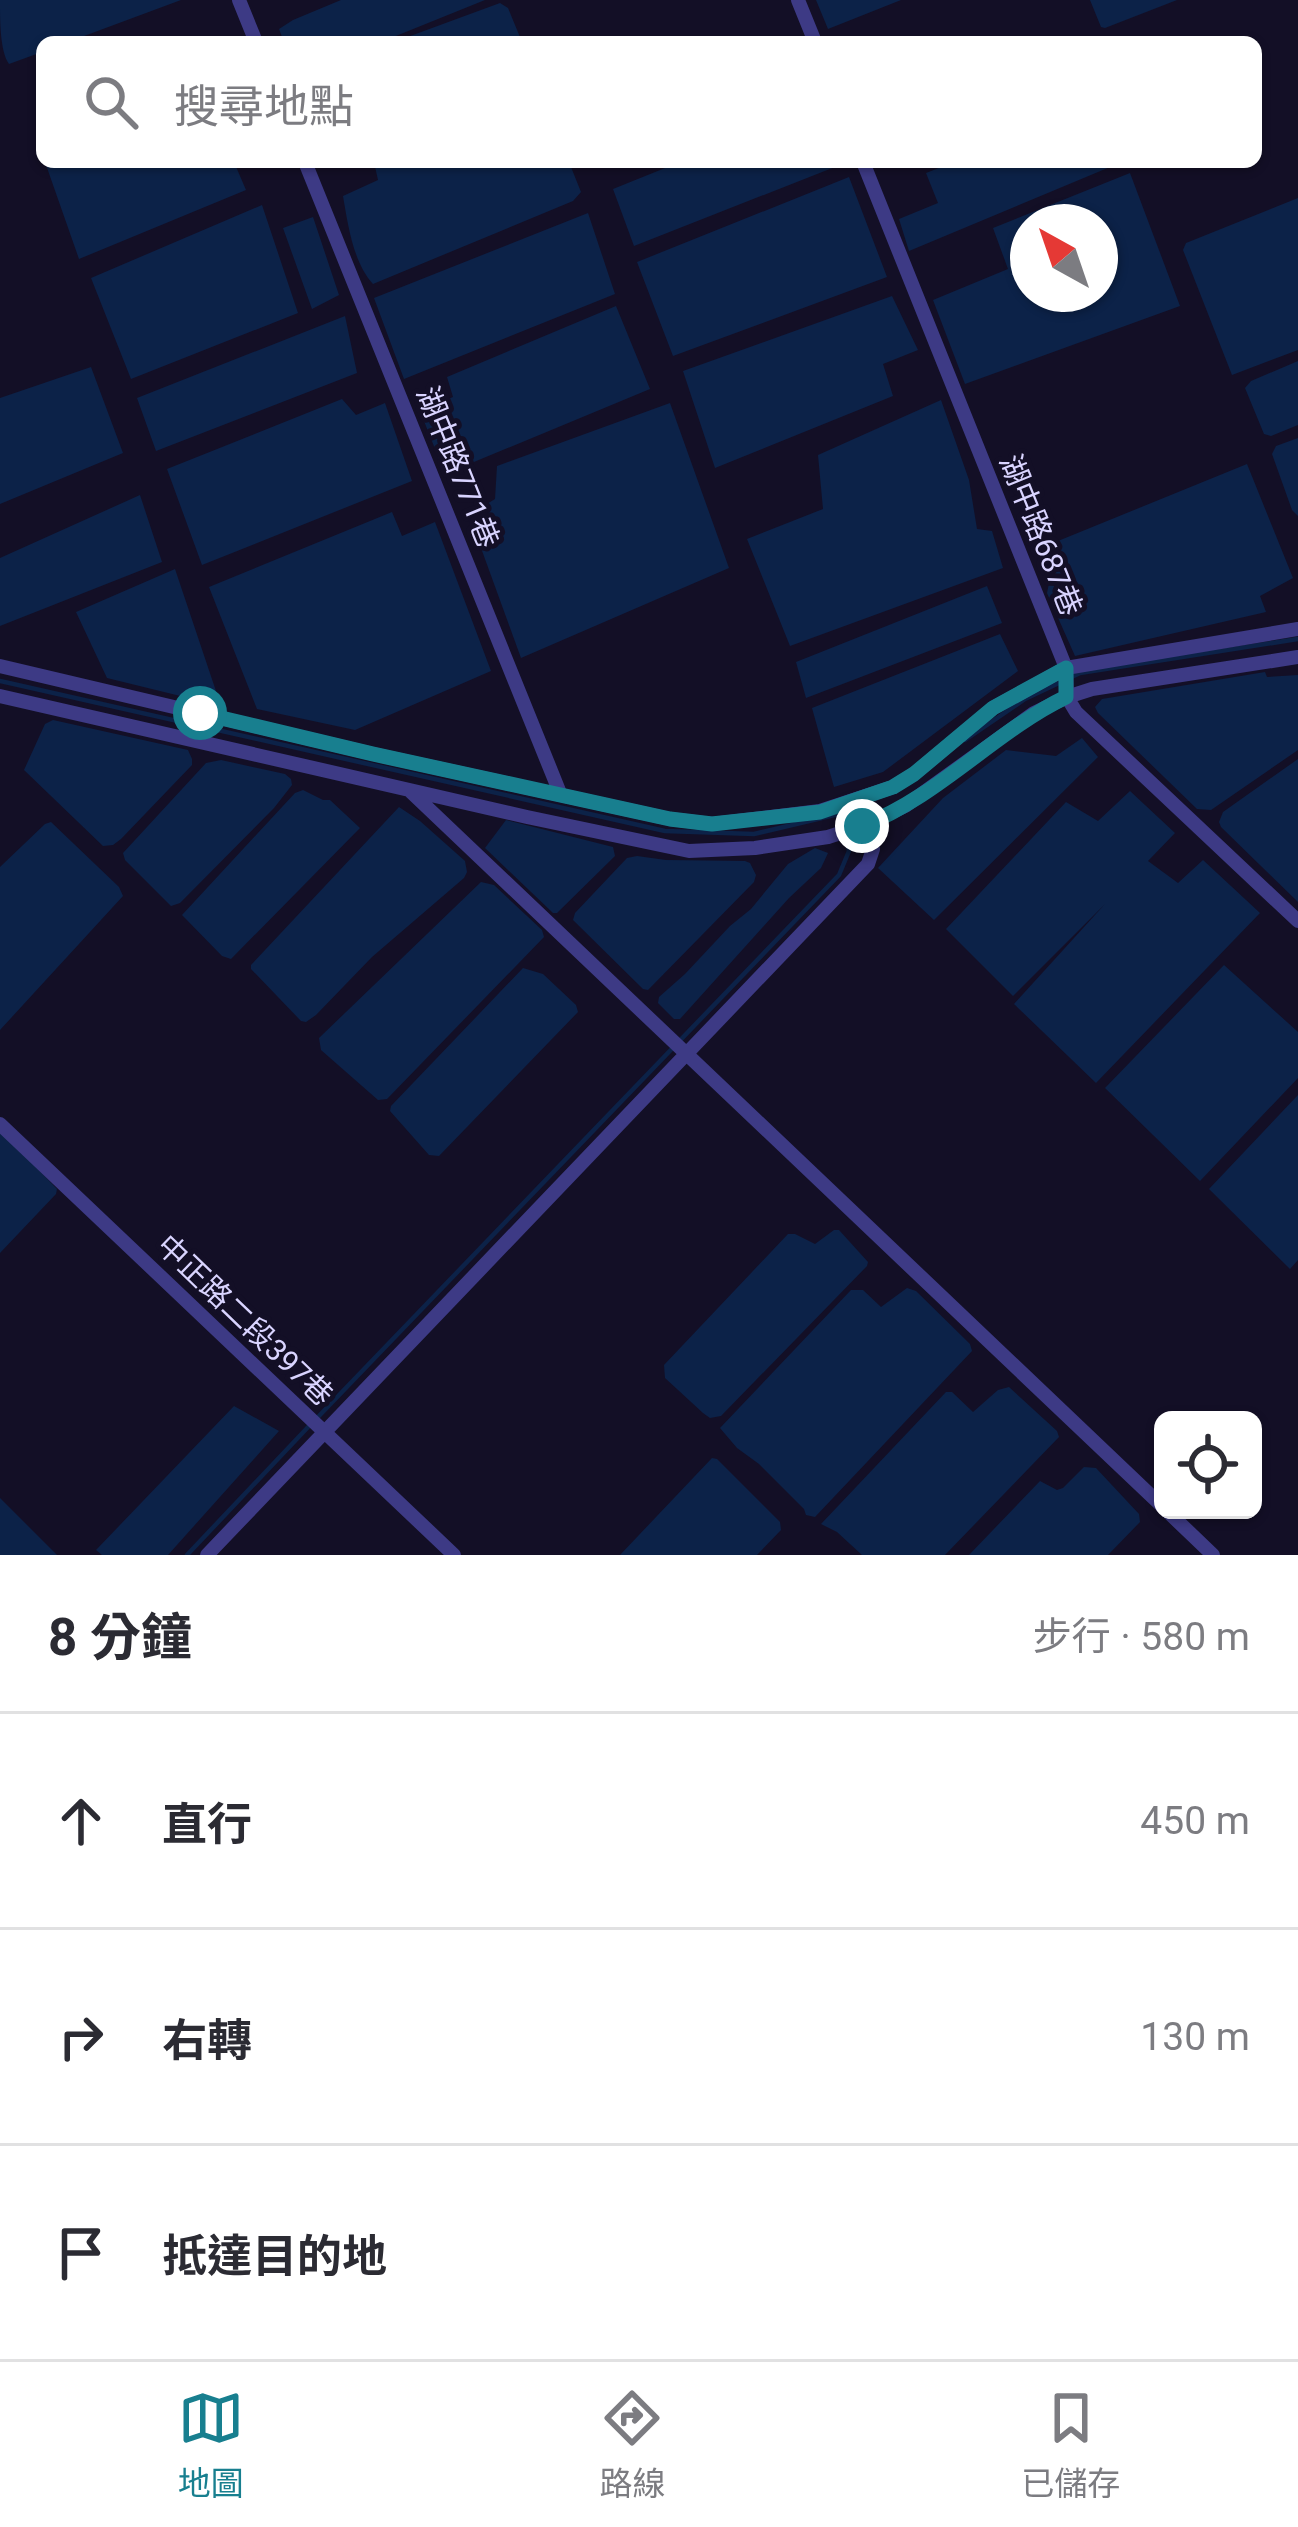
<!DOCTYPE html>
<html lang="zh-TW">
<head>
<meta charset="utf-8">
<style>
	:root { --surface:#fff; --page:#f7f7f7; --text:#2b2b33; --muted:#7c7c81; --line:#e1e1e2; --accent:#187f8f }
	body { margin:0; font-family:Roboto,"Noto Sans TC",sans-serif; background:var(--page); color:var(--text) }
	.controls { position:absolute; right:36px; bottom:36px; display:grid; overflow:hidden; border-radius:18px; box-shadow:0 3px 9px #0004 }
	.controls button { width:108px; height:108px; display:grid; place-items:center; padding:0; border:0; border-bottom:3px solid var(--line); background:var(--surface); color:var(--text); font:60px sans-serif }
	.compass { position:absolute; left:1010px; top:204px; width:108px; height:108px; border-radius:50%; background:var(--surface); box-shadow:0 3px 9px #0004; rotate:320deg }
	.stop { position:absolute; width:36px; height:36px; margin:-27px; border:9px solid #187f8f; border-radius:50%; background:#fff }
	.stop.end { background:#187f8f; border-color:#fff; box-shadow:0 3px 12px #0008 }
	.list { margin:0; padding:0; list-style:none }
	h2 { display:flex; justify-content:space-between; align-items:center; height:156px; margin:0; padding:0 48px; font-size:51px }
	h2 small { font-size:39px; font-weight:400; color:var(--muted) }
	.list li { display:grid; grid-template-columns:78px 1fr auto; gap:36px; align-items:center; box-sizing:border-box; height:216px; padding:0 48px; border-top:3px solid var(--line) }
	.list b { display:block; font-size:45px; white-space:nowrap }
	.list em { font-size:39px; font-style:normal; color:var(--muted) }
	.icon { flex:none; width:66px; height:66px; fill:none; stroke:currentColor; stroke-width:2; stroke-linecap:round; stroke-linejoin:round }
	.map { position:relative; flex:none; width:1298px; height:1555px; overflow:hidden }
	.search { position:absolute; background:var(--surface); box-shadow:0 3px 9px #0004; left:36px; right:36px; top:36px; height:132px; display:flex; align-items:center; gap:30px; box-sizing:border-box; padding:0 42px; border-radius:18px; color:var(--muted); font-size:45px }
	.sheet { height:804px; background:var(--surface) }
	nav { display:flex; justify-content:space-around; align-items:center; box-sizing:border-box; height:168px; border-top:3px solid var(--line); background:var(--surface); font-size:33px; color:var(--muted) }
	nav a { display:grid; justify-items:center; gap:6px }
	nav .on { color:var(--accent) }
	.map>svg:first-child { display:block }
	.water { fill:#0c2248; fill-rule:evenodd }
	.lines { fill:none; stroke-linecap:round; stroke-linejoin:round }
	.stream { stroke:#0c2248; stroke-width:4.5 }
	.minor { stroke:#3d3a85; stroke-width:14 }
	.route { stroke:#187f8f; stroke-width:15 }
	.labels { text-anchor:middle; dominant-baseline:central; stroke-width:10; stroke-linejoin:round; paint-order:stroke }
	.street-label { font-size:30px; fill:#d9d4ff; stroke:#130f26 }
</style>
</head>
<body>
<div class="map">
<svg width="1298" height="1555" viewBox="0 0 1298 1555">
	<rect width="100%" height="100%" fill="#130f26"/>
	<path class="water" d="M 0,0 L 181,0 L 68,42 L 42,42 L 42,52 L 9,64 C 0,51 0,21 0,0 Z
		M 341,0 L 485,0 L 381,42 L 284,42 L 279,29 L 293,20 Z
		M 816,0 L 901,0 L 828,29 Z
		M 1090,0 L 1177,0 L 1105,28 L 1101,27 Z
		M 500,3 L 508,8 L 522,42 L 394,42 Z
		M 45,162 L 234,162 L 246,190 L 79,259 Z
		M 374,162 L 569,162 L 581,192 L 573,201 L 373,284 C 353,262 348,225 343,196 L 378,180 Z
		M 680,162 L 845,162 L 845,163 L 634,246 L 613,189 Z
		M 954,162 L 1122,162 L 909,251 L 899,219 L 938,203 L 926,173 Z
		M 1130,173 L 1180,306 L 965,384 L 933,300 L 1008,269 L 993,228 ZM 1100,222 L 1100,294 L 1028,294 L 1028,222 Z
		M 849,177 L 887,277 L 673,356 L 637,262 Z
		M 1298,198 L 1298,350 L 1232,375 L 1183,250 L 1186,243 Z
		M 262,205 L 298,313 L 131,379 L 91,278 Z
		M 588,213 L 615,294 L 404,379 L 374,298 Z
		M 313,217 L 339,295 L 312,309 L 283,228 Z
		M 892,296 L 918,350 L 883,364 L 893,396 L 715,468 L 683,371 Z
		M 616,306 L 650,389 L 445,474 L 420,411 L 453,397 L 447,377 Z
		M 345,316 L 357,373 L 156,451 L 137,398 Z
		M 1298,361 L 1298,425 L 1271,436 L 1264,434 L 1245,388 L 1251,381 Z
		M 91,367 L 123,453 L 0,504 L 0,398 Z
		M 342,399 L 356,415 L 385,403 L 412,481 L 202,565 L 167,469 Z
		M 941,400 L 969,480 L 977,529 L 992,531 L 1003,568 L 790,646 L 747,539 L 823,509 L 818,455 Z
		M 670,403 L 729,568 L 521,658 L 469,515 L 495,499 L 497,466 Z
		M 1298,438 L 1298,516 L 1292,510 L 1272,454 L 1276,446 Z
		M 1247,464 L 1293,578 L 1260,596 L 1266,612 L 1075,656 L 1047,593 L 1058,541 Z
		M 140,495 L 162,562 L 0,626 L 0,558 Z
		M 392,512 L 402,536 L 435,522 L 491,671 L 355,730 L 257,709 L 209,587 Z
		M 175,569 L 221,706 L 107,678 L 76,612 Z
		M 987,586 L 1002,623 L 806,698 L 796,662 Z
		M 1000,634 L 1018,671 L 883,772 L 834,787 L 812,708 Z
		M 1265,672 L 1267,677 L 1298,675 L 1298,750 L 1211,810 L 1197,809 L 1098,713 L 1095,707 L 1102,699 Z
		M 53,720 L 188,750 L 192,759 L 192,765 L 121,839 L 113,845 L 103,846 L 24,770 L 45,724 Z
		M 1082,738 L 1098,757 L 934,920 L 878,868 L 943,798 L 1006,750 L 1056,756 Z
		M 1298,759 L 1298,902 L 1221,827 L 1219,822 L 1223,812 Z
		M 221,760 L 285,774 L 291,779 L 292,785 L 274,808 L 180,903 L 171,906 L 125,860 L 123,853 L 206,763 Z
		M 303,790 L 323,800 L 330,800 L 360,828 L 231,959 L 222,956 L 182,915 L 295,793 Z
		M 1130,791 L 1175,833 L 1148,861 L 1178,883 L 1203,860 L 1260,913 L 1096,1083 L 1014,1004 L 1105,904 L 1013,996 L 946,929 L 1066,802 L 1098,821 Z
		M 399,807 L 420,821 L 465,861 L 467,872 L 464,878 L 372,957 L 316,1015 L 306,1022 L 301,1021 L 251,969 L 251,965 Z
		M 506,820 L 613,847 L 615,856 L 557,913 L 553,913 L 485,848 Z
		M 51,822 L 119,887 L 123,896 L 0,1030 L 0,867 L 45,824 Z
		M 815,848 L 828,853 L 821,868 L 789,898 L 680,1019 L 674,1019 L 658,1003 L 659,997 L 685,974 L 730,926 L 751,909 L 788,864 Z
		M 637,856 L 666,860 L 745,861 L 750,863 L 756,875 L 754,882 L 648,990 L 643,989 L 573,920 L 575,913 L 627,858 Z
		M 481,882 L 494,885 L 542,930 L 544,937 L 387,1099 L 378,1100 L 321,1050 L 319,1038 Z
		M 1224,965 L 1298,1032 L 1298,1078 L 1200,1181 L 1105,1088 Z
		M 523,968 L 543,974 L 576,1005 L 578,1012 L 439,1156 L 429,1155 L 390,1111 L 391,1106 Z
		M 1298,1095 L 1298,1260 L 1290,1269 L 1209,1189 Z
		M 0,1130 L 57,1189 L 56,1194 L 0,1253 Z
		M 834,1230 L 839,1230 L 868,1262 L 867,1266 L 721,1416 L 710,1418 L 703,1413 L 665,1378 L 664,1365 L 788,1234 L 795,1234 L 815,1244 Z
		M 907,1288 L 916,1291 L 970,1344 L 972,1351 L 815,1517 L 806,1515 L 804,1509 L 759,1464 L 737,1448 L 720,1428 L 851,1290 L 863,1290 L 881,1307 Z
		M 1009,1387 L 1057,1431 L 1059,1437 L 945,1555 L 862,1555 L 837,1532 L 821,1524 L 946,1392 L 952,1392 L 973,1412 L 998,1390 Z
		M 234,1406 L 279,1431 L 168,1555 L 102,1555 L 96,1550 Z
		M 712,1458 L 717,1459 L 780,1522 L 781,1530 L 757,1555 L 620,1555 Z
		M 1084,1467 L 1096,1468 L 1139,1514 L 1140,1522 L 1108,1555 L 969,1555 L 1040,1481 L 1057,1490 L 1063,1488 Z
		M 0,1498 L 57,1555 L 0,1555 Z"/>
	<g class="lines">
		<path class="stream" d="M 0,681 L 665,831 L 754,834 L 843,813 L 870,801
			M 965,740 L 1025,699 L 1080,673 L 1298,639
			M 318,1417 L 839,875 L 849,851 L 846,837
			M 187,1555 L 310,1425"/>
		<path class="minor" d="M 239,0 L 256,42
			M 798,0 L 815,42
			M 305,162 L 560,793
			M 863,162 L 1066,668 L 1067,697 L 1076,712 L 1298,921
			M 0,666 L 373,754 L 670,819 L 712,824 L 820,811 L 893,787 L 914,774 L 993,708 L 1066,668 L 1298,629
			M 0,696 L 527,817 L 689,851 L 755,848 L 828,837 L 865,825 L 905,806 L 1034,713 L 1067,697 L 1092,689 L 1298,657
			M 410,791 L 1163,1507
			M 0,1124 L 454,1555
			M 1166,1510 L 1213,1555
			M 207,1555 L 868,864 L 873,849 L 862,826"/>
	</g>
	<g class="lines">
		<path class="route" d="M 200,713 L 373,754 L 670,819 L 712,824 L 820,812 L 893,787 L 914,774 L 993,708 L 1066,668 L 1066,697 C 994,732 938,797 862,826"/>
	</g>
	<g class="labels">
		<g class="street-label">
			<text transform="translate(458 467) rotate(68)">湖中路771巷</text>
			<text transform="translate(1041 535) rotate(68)">湖中路687巷</text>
			<text transform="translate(245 1320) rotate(44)">中正路二段397巷</text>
		</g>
	</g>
</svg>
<div class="controls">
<button><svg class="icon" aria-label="locate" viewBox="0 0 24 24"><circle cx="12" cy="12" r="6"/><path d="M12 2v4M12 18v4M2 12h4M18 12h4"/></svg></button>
</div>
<svg class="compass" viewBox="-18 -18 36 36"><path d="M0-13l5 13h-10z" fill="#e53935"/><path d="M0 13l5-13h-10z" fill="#7c7c81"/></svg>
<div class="stop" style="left:200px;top:713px"></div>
<div class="stop end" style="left:862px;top:826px"></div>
<div class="search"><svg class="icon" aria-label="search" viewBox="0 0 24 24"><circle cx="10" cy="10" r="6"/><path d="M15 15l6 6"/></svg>搜尋地點</div>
</div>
<section class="sheet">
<h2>8 分鐘<small>步行 · 580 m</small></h2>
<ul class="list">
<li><svg class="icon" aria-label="ahead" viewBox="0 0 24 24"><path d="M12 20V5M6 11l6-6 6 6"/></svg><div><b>直行</b></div><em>450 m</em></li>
<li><svg class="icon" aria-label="right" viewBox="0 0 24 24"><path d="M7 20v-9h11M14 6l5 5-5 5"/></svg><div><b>右轉</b></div><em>130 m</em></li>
<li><svg class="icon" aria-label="arrive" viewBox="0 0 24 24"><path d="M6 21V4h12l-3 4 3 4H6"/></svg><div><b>抵達目的地</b></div></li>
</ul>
</section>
<nav>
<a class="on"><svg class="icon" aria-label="map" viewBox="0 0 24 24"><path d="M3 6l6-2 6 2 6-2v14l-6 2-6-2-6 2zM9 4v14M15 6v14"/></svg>地圖</a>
<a><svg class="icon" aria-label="directions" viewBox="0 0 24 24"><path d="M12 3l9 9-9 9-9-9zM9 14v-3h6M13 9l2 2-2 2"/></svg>路線</a>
<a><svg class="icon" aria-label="saved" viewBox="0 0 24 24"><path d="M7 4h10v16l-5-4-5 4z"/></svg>已儲存</a>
</nav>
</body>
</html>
